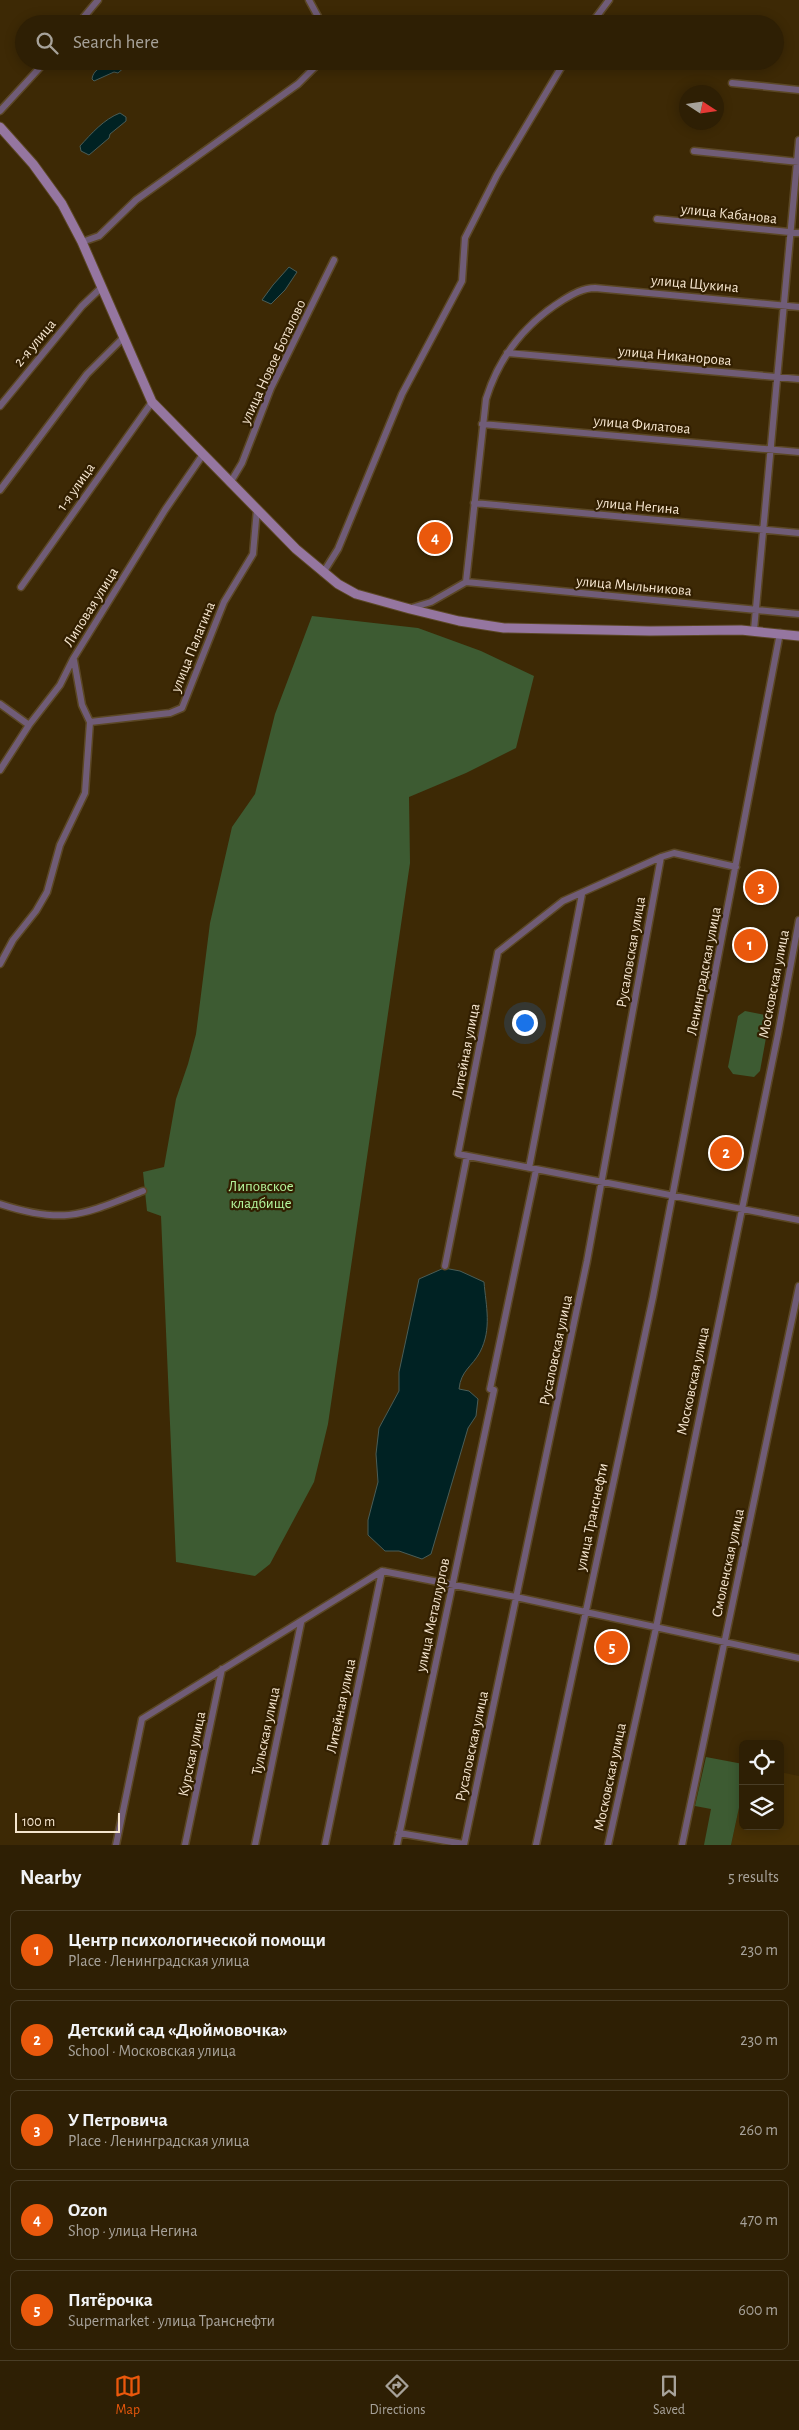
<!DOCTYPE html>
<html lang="en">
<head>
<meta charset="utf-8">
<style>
	:root { --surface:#2e1f04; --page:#36270e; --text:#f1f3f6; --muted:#a7a29a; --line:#493d26; --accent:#ea580c }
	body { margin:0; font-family:"Alegreya Sans",sans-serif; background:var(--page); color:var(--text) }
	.controls { position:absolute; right:15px; bottom:15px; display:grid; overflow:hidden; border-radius:8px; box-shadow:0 2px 12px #0003 }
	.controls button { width:45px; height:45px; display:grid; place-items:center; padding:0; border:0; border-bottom:1px solid var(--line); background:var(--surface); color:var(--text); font:25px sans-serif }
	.compass { position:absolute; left:679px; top:85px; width:45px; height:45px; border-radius:50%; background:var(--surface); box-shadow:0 2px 12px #0003; rotate:102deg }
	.scale { position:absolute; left:15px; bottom:12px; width:105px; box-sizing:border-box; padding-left:5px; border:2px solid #f6e6cf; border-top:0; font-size:14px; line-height:18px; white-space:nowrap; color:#f6e6cf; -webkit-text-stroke:4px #321f00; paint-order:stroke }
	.you { position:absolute; left:524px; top:1022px; width:18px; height:18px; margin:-12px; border:4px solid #fff; border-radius:50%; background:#1a73e8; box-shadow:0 0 0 8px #1a73e833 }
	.badge { display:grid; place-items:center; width:32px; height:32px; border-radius:50%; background:var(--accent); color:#fff; font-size:16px; font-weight:700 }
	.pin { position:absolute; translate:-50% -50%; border:2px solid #fff; box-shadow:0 1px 5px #0006 }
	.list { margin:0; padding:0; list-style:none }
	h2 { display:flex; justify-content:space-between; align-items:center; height:65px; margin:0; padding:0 20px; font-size:21px }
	h2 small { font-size:16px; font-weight:400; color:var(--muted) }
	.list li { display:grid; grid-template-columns:32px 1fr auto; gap:15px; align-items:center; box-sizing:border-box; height:80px; margin:0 10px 10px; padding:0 10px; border:1px solid var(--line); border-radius:8px }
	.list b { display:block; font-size:19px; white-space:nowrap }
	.list p { margin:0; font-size:16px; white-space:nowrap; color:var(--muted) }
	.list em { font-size:16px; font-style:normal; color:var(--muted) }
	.icon { flex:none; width:28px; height:28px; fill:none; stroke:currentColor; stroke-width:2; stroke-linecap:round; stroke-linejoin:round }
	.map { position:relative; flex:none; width:799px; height:1845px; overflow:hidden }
	.search { position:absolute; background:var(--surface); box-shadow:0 2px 12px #0003; left:15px; right:15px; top:15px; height:55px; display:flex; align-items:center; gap:12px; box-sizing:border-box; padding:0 18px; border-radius:28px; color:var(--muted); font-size:19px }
	.sheet { height:515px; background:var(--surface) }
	nav { display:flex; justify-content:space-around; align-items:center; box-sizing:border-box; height:70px; border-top:1px solid var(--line); background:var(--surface); font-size:14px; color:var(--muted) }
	nav a { display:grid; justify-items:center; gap:2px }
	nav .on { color:var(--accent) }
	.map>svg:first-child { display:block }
	.built { fill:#483105 }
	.green { fill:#3d5b32 }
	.water { fill:#002223; stroke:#4a5d57 }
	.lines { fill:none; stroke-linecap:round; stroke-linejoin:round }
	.street-casing { stroke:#5b4725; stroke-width:9 }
	.secondary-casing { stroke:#5b4725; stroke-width:11 }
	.street { stroke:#705c77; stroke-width:6 }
	.secondary { stroke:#9576a0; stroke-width:9 }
	.labels { text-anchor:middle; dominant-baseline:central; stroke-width:4.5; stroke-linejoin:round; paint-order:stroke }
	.street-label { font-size:15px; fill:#f6e6cf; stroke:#321f00 }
	.park-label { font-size:15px; fill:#b5f79d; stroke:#321f00 }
</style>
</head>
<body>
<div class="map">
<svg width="799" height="1845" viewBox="0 0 799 1845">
	<rect width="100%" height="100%" fill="#3d2905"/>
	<path class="built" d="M 780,1772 L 799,1776 L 799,1845 L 731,1845 L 743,1789 L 743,1826 L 780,1826 Z"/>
	<path class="green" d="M 312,616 L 418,628 L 481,651 L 534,676 L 516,748 L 466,773 L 409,797 L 410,863 L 328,1424 L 314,1482 L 270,1564 L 255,1576 L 176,1562 L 161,1216 L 147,1211 L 143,1172 L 164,1167 L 176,1099 L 188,1064 L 196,1034 L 210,923 L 232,827 L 255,794 L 275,714 Z
		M 745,1011 L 765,1015 L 769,1021 L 760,1071 L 754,1077 L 733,1074 L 728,1067 L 738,1016 Z
		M 706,1757 L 743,1764 L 743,1789 L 731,1845 L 704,1845 L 711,1809 L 695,1806 Z"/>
	<path class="water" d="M 110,61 L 155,61 L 156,65 L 143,67 L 139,62 L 127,65 L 118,73 L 114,72 L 94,81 L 92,79 C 93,70 102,66 110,64 Z
		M 120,113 L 126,117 L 126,121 L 110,134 L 109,138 L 89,155 L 81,151 L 80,146 C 91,134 104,119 120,113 Z
		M 289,267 L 297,272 L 285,290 L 271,304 L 262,300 L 273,285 Z
		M 444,1268 L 460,1271 L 484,1282 C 486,1306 492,1329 480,1352 C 472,1367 461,1370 459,1389 L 469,1391 L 478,1399 L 476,1416 L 468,1428 L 431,1554 L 422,1559 L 399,1551 L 385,1551 L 368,1535 L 368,1520 L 378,1482 L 376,1454 L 379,1428 L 399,1391 L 399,1372 L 419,1279 Z"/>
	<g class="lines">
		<defs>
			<path id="street" d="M 309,0 L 322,24
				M 78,24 L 98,0
				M 591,24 L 609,0
				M 732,83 L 799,90
				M 0,111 L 46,61
				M 694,151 L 799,162
				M 657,219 L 799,233
				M 82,242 L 99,236 L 136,200 L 298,84 L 321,61
				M 507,353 L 799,379
				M 0,406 L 82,306 L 102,287
				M 482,424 L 799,452
				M 230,483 L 242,463 L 271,388 L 334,260
				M 0,490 L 87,374 L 123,338
				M 474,503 L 799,533
				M 323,573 L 338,549 L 402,394 L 462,281 L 465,238 L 497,175 L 565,61
				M 466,582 L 486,399 C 499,357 526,323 563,300 C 573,294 583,288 595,288 L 799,307
				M 466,582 L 799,614
				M 21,587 L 152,402
				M 411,608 L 431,602 L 466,582
				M 754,630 L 799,140
				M 0,704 L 29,725
				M 90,722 L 170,713 L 182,708 L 224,602 L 253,554 L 257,509
				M 0,770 L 29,725 L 60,685 L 73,659 L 165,510 L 202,456
				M 736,867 L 674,853 L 661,857 L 563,901 L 498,952 L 458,1154 L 799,1220
				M 0,964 L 13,940 L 36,911 L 47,892 L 60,845 L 85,793 L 90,722 L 82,705 L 74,660
				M 529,1168 L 582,894
				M 0,1204 C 65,1225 82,1215 143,1191
				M 445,1266 L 467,1156
				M 490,1389 L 536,1170
				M 399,1833 L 464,1844
				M 116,1845 L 142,1719 L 382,1571 L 516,1597 L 799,1658
				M 185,1845 L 222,1669
				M 255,1845 L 301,1623
				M 325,1845 L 382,1571
				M 397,1845 L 494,1390
				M 464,1845 L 587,1261 L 661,857
				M 536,1845 L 653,1297 L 780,633
				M 608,1845 L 656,1628 L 778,1034 L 799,920
				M 682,1845 L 799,1286"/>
			<path id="secondary" d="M 0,127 L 33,164 L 62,204 L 82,242 L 152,402 L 296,549 L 338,584 L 356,594 L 410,609 L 459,621 L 504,628 L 650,631 L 741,630 L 799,636"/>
		</defs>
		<use href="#street" class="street-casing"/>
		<use href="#secondary" class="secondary-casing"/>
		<use href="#street" class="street"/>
		<use href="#secondary" class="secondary"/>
	</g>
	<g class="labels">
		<g class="street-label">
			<text transform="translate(729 214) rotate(6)">улица Кабанова</text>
			<text transform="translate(695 284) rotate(5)">улица Щукина</text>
			<text transform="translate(35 343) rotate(-50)">2-я улица</text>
			<text transform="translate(675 356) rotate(5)">улица Никанорова</text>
			<text transform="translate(273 362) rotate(-65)">улица Новое Боталово</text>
			<text transform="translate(642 425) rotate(5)">улица Филатова</text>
			<text transform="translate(76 487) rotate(-55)">1-я улица</text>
			<text transform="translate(638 506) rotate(5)">улица Негина</text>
			<text transform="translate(634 586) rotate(5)">улица Мыльникова</text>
			<text transform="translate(91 607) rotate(-58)">Липовая улица</text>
			<text transform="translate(193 647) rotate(-68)">улица Палагина</text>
			<text transform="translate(631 952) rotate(-80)">Русаловская улица</text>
			<text transform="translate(704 971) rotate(-79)">Ленинградская улица</text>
			<text transform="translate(774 984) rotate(-79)">Московская улица</text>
			<text transform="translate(466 1051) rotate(-79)">Литейная улица</text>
			<text transform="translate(556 1350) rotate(-78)">Русаловская улица</text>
			<text transform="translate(693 1381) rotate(-78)">Московская улица</text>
			<text transform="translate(592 1517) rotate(-78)">улица Транснефти</text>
			<text transform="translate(728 1563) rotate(-78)">Смоленская улица</text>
			<text transform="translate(433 1615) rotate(-78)">улица Металлургов</text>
			<text transform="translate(341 1706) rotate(-78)">Литейная улица</text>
			<text transform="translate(266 1731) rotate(-78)">Тульская улица</text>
			<text transform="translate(472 1746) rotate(-78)">Русаловская улица</text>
			<text transform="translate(192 1754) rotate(-78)">Курская улица</text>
			<text transform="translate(610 1777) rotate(-78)">Московская улица</text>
		</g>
		<g class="park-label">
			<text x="261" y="1186">Липовское<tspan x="261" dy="17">кладбище</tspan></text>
		</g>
	</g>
</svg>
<div class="controls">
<button><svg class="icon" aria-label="locate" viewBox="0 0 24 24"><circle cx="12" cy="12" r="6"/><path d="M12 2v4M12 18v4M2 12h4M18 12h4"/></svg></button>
<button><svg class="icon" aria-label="layers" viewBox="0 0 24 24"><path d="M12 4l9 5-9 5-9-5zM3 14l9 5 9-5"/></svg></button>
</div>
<svg class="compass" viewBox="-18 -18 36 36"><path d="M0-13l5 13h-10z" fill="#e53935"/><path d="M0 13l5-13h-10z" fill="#a7a29a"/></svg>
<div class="scale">100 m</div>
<div class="you"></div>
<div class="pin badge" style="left:750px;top:945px">1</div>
<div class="pin badge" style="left:726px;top:1153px">2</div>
<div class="pin badge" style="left:761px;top:887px">3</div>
<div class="pin badge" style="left:435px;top:538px">4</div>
<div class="pin badge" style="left:612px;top:1647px">5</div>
<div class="search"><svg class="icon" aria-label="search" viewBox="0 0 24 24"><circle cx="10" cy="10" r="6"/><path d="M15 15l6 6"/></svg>Search here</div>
</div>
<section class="sheet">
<h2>Nearby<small>5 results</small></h2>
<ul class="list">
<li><span class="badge">1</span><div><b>Центр психологической помощи</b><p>Place · Ленинградская улица</p></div><em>230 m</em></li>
<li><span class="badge">2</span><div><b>Детский сад «Дюймовочка»</b><p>School · Московская улица</p></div><em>230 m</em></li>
<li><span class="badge">3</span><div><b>У Петровича</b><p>Place · Ленинградская улица</p></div><em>260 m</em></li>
<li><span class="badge">4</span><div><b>Ozon</b><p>Shop · улица Негина</p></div><em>470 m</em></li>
<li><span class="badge">5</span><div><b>Пятёрочка</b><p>Supermarket · улица Транснефти</p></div><em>600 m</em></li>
</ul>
</section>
<nav>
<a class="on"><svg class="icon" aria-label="map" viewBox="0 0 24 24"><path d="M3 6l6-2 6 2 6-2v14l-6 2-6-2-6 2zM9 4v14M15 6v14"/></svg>Map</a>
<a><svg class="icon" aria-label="directions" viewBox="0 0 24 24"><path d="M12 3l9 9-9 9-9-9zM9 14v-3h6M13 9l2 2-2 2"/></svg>Directions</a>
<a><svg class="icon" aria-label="saved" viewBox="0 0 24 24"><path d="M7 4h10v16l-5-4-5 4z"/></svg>Saved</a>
</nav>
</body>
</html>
